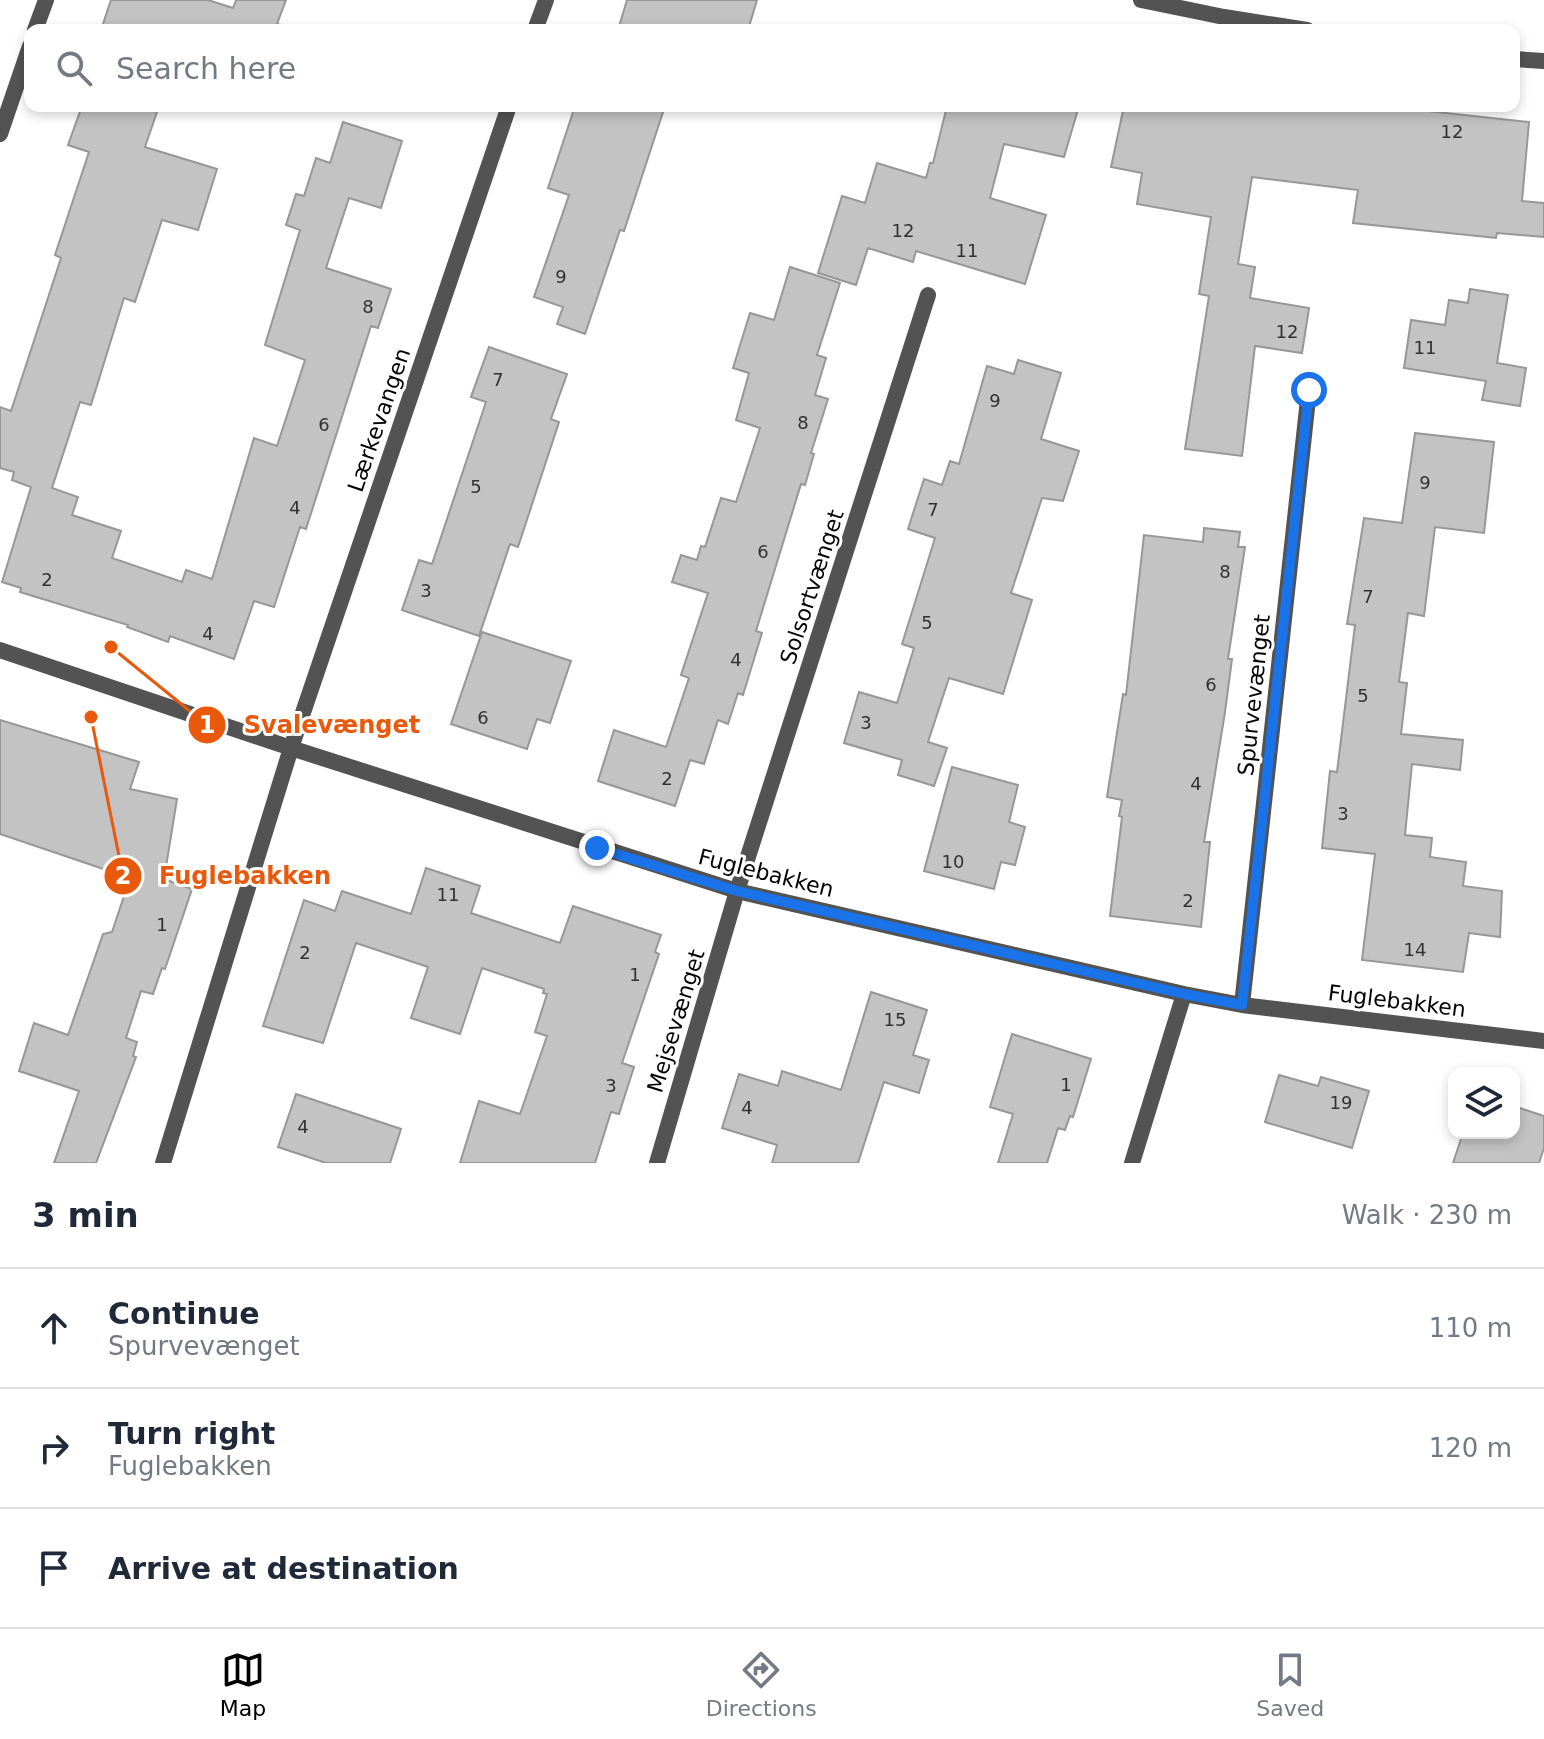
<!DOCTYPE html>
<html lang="en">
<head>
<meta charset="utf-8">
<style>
	:root { --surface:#fff; --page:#f6f6f7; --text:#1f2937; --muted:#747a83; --line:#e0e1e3; --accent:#000 }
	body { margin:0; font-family:"DejaVu Sans",sans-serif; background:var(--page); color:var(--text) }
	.controls { position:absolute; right:24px; bottom:24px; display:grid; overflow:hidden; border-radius:16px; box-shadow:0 4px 12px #0003 }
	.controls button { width:72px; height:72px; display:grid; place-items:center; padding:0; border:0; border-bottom:2px solid var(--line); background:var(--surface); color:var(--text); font:40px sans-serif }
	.stop { position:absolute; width:24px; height:24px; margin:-18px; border:6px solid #1a73e8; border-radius:50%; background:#fff }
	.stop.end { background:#1a73e8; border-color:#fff; box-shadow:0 2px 8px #0008 }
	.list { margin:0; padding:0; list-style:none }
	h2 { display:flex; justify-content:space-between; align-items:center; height:104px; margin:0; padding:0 32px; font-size:34px }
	h2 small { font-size:26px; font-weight:400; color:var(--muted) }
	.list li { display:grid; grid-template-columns:52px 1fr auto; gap:24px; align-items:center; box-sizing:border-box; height:120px; padding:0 32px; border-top:2px solid var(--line) }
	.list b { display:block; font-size:30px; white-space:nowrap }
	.list p { margin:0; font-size:26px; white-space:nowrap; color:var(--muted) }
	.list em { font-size:26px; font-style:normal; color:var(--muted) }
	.icon { flex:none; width:44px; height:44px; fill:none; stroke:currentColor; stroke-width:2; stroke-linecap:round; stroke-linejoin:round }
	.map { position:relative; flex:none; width:1544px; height:1163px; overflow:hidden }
	.search { position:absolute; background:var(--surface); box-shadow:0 4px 12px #0003; left:24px; right:24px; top:24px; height:88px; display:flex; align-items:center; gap:20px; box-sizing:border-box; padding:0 28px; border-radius:16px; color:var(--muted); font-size:30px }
	.sheet { height:464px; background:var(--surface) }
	nav { display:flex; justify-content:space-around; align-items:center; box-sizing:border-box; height:112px; border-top:2px solid var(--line); background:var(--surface); font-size:22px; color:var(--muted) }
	nav a { display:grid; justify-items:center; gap:4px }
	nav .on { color:var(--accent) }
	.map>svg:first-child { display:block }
	.building { fill:#c3c3c3; stroke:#979797; stroke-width:2 }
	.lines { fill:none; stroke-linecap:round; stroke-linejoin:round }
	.minor { stroke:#535353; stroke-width:16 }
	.tertiary { stroke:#535353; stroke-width:16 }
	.route { stroke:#1a73e8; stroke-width:10 }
	.labels { text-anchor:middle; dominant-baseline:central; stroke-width:6; stroke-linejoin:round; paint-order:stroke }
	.number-label { font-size:18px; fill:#313131 }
	.street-label { font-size:22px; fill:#000; stroke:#fff }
	.leader { fill:none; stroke:#e8590c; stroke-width:3 }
	.callout-dot { fill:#e8590c; stroke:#fff; stroke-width:3 }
	.mark-label { font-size:24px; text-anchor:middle; font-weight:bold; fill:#fff }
	.callout-label { font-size:24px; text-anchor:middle; font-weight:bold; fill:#e8590c; stroke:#fff; stroke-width:6; stroke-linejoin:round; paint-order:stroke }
</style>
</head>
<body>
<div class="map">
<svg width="1544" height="1163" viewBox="0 0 1544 1163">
	<rect width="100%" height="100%" fill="#fff"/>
	<path class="building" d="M 111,0 L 208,0 L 233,8 L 236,0 L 286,0 L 277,24 L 281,25 L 280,30 L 101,30 Z
		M 627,0 L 757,0 L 748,30 L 618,30 Z
		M 82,106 L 138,106 L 157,112 L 145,147 L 217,169 L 198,230 L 162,220 L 135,302 L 124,298 L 91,405 L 80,402 L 52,488 L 78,497 L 72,515 L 121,531 L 112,558 L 182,582 L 186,570 L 212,579 L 254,438 L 277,446 L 305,360 L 265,345 L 300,230 L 286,225 L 296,194 L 304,196 L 316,158 L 330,163 L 343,122 L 402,141 L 381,208 L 349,198 L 326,268 L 391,289 L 378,328 L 371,326 L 306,529 L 300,527 L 274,607 L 254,601 L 234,659 L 170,636 L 168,642 L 127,627 L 128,625 L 20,592 L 21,588 L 2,582 L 31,487 L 12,480 L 14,472 L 0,468 L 0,407 L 11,411 L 61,258 L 55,255 L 89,152 L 68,145 Z
		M 575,106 L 665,106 L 624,231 L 620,230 L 585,334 L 557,324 L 563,307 L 534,297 L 569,195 L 548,188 Z
		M 947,106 L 1079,106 L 1064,157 L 1004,144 L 990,198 L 1046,215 L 1025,284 L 916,251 L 913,262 L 868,248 L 856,285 L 818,273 L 842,196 L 865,203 L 877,163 L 926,178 L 930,163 L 933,163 Z
		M 1124,106 L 1382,106 L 1529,122 L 1522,201 L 1544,203 L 1544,237 L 1497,233 L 1496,238 L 1353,223 L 1358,190 L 1252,177 L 1238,264 L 1255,267 L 1250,298 L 1309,308 L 1302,353 L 1255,346 L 1242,456 L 1185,449 L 1209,296 L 1199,294 L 1211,217 L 1137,204 L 1142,173 L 1111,167 Z
		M 790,267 L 840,283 L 817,355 L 826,358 L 815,395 L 828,399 L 811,453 L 814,454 L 805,485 L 801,484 L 756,631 L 762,633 L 743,695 L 738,693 L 728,724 L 718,720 L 704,764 L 690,760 L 675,806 L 598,781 L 614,730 L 666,747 L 689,678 L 681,675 L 708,593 L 672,582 L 681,555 L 697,560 L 701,546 L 705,547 L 721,498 L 736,502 L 760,428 L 736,420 L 749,373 L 733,368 L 750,313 L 774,320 Z
		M 1470,289 L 1508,295 L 1497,363 L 1526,368 L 1520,406 L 1482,400 L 1486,381 L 1404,368 L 1411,320 L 1445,325 L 1449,300 L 1468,303 Z
		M 489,347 L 567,374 L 551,419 L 559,422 L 518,547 L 510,544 L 479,636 L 402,610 L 419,560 L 432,564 L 486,402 L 471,397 Z
		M 1018,360 L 1061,373 L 1041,439 L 1079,451 L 1063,501 L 1042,498 L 1011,593 L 1032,600 L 1003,694 L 949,678 L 928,742 L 947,748 L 934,786 L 898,775 L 902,760 L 844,743 L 859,692 L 897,703 L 914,648 L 902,644 L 935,538 L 908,529 L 924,479 L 942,485 L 950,461 L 959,464 L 987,366 L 1014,374 Z
		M 1415,433 L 1494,442 L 1484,533 L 1435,527 L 1424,616 L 1408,613 L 1399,682 L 1407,683 L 1401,734 L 1463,740 L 1460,770 L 1412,764 L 1405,835 L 1432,838 L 1430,857 L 1466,862 L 1463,886 L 1502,891 L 1500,937 L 1469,933 L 1463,972 L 1362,960 L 1375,854 L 1322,848 L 1330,771 L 1337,772 L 1355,625 L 1347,624 L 1364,518 L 1402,523 Z
		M 1204,528 L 1240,532 L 1238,547 L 1245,547 L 1228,659 L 1232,659 L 1225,712 L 1204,842 L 1210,842 L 1201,927 L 1110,916 L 1122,817 L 1119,816 L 1122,800 L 1107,797 L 1123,694 L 1126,695 L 1144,535 L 1203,542 Z
		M 482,632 L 571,661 L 550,723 L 537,719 L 527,749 L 451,724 Z
		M 0,720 L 139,762 L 130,789 L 177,799 L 164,879 L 192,889 L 165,969 L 162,968 L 153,994 L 141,991 L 126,1038 L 137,1042 L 133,1056 L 136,1057 L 96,1163 L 54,1163 L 79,1091 L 19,1071 L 34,1023 L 68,1035 L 103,934 L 112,932 L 130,878 L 0,834 Z
		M 952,767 L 1018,785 L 1009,822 L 1025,827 L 1015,865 L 1001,862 L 994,889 L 924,871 Z
		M 426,868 L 480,886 L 471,913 L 560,943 L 573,906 L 661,935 L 655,952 L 659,954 L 622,1063 L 634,1067 L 619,1114 L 611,1112 L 595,1163 L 460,1163 L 479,1101 L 520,1114 L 547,1036 L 535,1032 L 547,994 L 543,993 L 544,989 L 482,968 L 460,1034 L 411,1018 L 428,967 L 356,943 L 323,1043 L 263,1026 L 304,900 L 335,911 L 342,891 L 411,914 Z
		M 871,992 L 927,1010 L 913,1055 L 929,1060 L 919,1093 L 884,1082 L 858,1163 L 772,1163 L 777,1145 L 722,1128 L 739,1074 L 778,1086 L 782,1071 L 841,1090 Z
		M 1012,1034 L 1091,1059 L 1073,1117 L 1070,1116 L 1065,1130 L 1058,1128 L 1047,1163 L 998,1163 L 1013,1114 L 990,1107 Z
		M 1279,1075 L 1318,1086 L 1321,1077 L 1369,1091 L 1352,1148 L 1265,1122 Z
		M 296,1094 L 401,1129 L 390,1163 L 326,1163 L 278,1147 Z
		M 1514,1106 L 1544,1116 L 1544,1148 L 1539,1163 L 1453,1163 L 1463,1133 L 1514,1133 Z"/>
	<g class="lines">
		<path class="minor" d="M 1141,0 L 1224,17 L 1307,30
			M 535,30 L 546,0
			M 1514,59 L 1544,61
			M 0,650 L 291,748 L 737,891 L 1184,994 L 1242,1005 L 1544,1041
			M 1242,1005 L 1309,390
			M 163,1163 L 291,748 L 509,106
			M 657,1163 L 737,891 L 928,295
			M 1132,1163 L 1184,994"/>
		<path class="tertiary" d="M 35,30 L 46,0
			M 0,134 L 30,46"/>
	</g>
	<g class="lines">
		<path class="route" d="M 597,848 L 737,891 L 1184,994 L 1242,1005 L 1309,390"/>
	</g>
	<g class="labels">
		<g class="number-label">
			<text x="1452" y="131">12</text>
			<text x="903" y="230">12</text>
			<text x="967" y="250">11</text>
			<text x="561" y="276">9</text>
			<text x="368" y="306">8</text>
			<text x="1287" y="331">12</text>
			<text x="1425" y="347">11</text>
			<text x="498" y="379">7</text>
			<text x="995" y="400">9</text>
			<text x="803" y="422">8</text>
			<text x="324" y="424">6</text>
			<text x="1425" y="482">9</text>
			<text x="476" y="486">5</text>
			<text x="295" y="507">4</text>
			<text x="933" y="509">7</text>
			<text x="763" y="551">6</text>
			<text x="1225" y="571">8</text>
			<text x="47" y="579">2</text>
			<text x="426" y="590">3</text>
			<text x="1368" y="596">7</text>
			<text x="927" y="622">5</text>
			<text x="208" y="633">4</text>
			<text x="736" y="659">4</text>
			<text x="1211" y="684">6</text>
			<text x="1363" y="695">5</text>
			<text x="483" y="717">6</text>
			<text x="866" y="722">3</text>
			<text x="667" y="778">2</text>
			<text x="1196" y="783">4</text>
			<text x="1343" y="813">3</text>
			<text x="953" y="861">10</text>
			<text x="448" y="894">11</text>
			<text x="1188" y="900">2</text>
			<text x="162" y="924">1</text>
			<text x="1415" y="949">14</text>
			<text x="305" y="952">2</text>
			<text x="635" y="974">1</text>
			<text x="895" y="1019">15</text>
			<text x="1066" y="1084">1</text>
			<text x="611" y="1085">3</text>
			<text x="1341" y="1102">19</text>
			<text x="747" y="1107">4</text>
			<text x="303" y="1126">4</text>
		</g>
		<g class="street-label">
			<text transform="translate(379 420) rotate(-71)">Lærkevangen</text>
			<text transform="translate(812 587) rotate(-72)">Solsortvænget</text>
			<text transform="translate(1254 695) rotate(-84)">Spurvevænget</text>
			<text transform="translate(766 873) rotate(14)">Fuglebakken</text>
			<text transform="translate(1397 1001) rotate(7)">Fuglebakken</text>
			<text transform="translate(676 1021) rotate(-73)">Mejsevænget</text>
		</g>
	</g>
	<path class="leader" d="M111 647L207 725M91 717L123 876"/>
	<g class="callout-dot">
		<circle cx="111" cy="647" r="8"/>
		<circle cx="91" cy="717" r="8"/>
		<circle cx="207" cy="725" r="20"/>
		<circle cx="123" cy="876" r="20"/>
	</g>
	<g class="mark-label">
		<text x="207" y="733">1</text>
		<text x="123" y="884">2</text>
	</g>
	<g class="callout-label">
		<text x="332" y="733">Svalevænget</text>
		<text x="245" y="884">Fuglebakken</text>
	</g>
</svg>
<div class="controls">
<button><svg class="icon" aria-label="layers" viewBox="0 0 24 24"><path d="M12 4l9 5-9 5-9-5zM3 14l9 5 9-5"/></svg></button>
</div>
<div class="stop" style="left:1309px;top:390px"></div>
<div class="stop end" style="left:597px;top:848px"></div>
<div class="search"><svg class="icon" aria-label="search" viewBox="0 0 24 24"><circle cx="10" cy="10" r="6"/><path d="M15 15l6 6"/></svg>Search here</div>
</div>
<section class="sheet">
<h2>3 min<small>Walk · 230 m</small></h2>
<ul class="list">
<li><svg class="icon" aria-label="ahead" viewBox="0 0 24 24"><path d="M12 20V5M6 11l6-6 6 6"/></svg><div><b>Continue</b><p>Spurvevænget</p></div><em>110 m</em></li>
<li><svg class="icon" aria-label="right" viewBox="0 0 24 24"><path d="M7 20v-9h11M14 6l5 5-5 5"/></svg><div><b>Turn right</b><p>Fuglebakken</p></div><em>120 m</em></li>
<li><svg class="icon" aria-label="arrive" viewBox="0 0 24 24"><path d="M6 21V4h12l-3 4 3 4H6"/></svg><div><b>Arrive at destination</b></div></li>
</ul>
</section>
<nav>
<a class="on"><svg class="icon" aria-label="map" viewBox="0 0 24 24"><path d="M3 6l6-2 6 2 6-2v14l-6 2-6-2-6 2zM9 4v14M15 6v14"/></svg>Map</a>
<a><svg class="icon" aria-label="directions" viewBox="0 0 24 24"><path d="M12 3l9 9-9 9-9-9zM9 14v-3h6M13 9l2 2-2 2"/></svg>Directions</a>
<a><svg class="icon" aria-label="saved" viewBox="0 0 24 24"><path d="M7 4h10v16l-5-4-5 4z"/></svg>Saved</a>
</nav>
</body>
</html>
